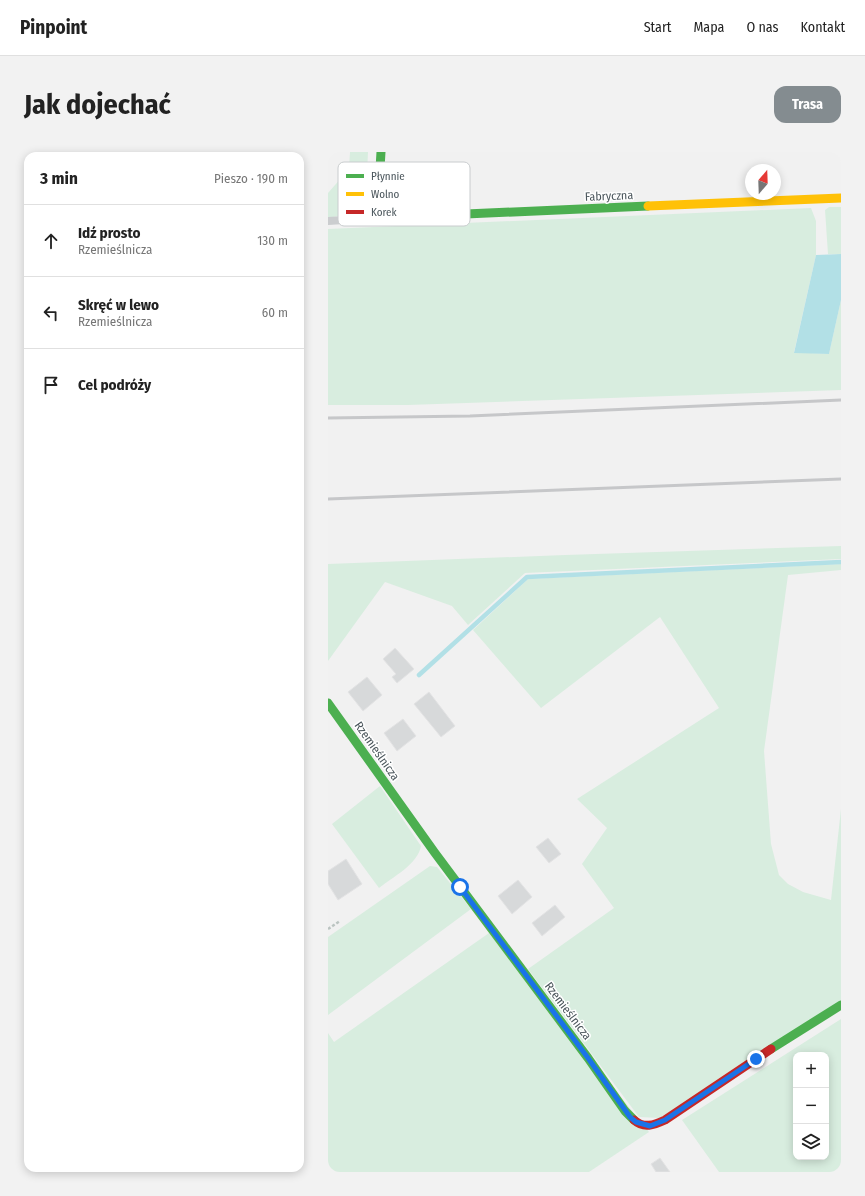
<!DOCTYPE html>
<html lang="pl">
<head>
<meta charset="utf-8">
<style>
	:root { --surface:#fff; --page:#f2f2f2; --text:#222; --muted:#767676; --line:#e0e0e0; --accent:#848c90 }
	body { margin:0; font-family:"Fira Sans Condensed",sans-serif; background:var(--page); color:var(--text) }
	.controls { position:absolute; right:12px; bottom:12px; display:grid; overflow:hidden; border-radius:8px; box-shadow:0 2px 10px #0003 }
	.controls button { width:36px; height:36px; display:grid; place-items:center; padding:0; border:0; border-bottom:1px solid var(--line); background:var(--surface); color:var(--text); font:20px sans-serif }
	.compass { position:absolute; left:417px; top:12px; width:36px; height:36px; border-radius:50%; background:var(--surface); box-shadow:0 2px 10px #0003; rotate:19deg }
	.stop { position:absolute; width:12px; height:12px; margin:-9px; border:3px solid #1a73e8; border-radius:50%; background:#fff }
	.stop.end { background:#1a73e8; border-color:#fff; box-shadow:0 1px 4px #0008 }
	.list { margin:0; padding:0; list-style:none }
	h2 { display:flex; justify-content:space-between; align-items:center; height:52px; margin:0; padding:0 16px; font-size:17px }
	h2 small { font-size:13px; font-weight:400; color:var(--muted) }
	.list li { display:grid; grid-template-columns:26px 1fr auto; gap:12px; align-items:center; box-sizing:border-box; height:72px; padding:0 16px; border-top:1px solid var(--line) }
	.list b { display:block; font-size:15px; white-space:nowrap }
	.list p { margin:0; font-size:13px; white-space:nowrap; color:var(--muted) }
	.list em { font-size:13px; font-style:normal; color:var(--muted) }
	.icon { flex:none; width:22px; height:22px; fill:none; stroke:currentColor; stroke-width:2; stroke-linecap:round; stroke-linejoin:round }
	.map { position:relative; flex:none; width:513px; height:1020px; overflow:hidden; border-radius:12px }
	header { display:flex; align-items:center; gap:24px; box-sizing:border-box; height:56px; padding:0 20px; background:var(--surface); border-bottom:1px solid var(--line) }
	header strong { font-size:19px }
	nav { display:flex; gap:22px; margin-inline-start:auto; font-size:14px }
	.intro { display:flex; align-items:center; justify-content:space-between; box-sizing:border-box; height:96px; padding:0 24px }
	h1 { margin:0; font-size:28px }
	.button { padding:10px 18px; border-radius:12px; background:var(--accent); color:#fff; font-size:14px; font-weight:700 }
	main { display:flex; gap:24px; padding:0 24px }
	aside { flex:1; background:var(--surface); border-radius:12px; box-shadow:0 2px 10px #0003 }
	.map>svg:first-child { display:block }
	.green { fill:#d8eddf; fill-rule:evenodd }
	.water { fill:#b2e0e6 }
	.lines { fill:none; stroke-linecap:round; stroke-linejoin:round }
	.stream { stroke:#b2e0e6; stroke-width:4.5 }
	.building { fill:#d7d9da; stroke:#e3e3e4 }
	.path { stroke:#bbc4c1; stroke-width:2.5; stroke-dasharray:3 2; stroke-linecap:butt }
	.lane { stroke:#cbcdcf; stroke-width:8 }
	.fast { stroke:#4caf50; stroke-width:9 }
	.slow { stroke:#ffc107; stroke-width:9 }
	.jam { stroke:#c62828; stroke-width:9 }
	.rail { stroke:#c6c7c9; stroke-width:3 }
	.route { stroke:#1a73e8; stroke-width:5 }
	.labels { text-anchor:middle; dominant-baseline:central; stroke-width:3; stroke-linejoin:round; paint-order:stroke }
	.street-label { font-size:12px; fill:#4a555b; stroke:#fff }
	.key { fill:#fff; stroke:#c9ccce; stroke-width:1 }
	.key-label { font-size:11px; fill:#4a555b }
</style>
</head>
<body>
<header>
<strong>Pinpoint</strong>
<nav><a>Start</a><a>Mapa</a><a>O nas</a><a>Kontakt</a></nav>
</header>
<div class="intro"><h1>Jak dojechać</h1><a class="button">Trasa</a></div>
<main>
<aside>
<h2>3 min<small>Pieszo · 190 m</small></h2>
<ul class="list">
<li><svg class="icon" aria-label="ahead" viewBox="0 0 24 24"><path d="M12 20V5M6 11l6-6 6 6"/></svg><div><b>Idź prosto</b><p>Rzemieślnicza</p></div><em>130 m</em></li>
<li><svg class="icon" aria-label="left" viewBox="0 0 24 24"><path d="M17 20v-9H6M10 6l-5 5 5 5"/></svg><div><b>Skręć w lewo</b><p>Rzemieślnicza</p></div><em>60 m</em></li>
<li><svg class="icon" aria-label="arrive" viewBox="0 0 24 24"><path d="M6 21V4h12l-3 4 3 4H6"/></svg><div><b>Cel podróży</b></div></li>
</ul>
</aside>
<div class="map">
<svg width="513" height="1020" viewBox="0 0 513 1020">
	<rect width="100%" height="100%" fill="#f1f1f1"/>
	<path class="green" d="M 22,0 L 40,0 L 38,42 C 32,52 26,53 15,53 L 15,63 L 0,66 L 0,41 L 21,17 Z
		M 501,55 L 513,55 L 513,102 L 500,102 L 497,58 Z
		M 483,56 L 488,69 L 488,103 L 466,200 L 501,202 L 513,148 L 513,238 L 80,253 L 0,253 L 0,77 Z
		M 513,394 L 513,407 L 197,421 L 140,473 L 124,454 L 57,430 L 0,509 L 0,412 L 237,403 Z
		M 513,412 L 513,418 L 460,423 L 436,599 L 443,692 L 451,723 L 460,732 L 475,740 L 503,748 L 513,657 L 513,852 L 332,966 L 311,965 L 200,817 L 286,756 L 254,712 L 279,676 L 249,647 L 391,556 L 332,465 L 213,556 L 145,478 L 200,427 Z
		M 52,634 L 93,694 C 90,712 65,725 51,736 L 4,672 Z
		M 102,714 L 109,715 L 143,757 L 0,863 L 0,785 Z
		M 161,781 L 321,980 L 261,1020 L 0,1020 L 0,881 L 6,890 Z
		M 513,867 L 513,1020 L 391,1020 L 354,968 ZM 468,903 L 498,903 L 498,1005 L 468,1005 Z"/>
	<path class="water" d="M 513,102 L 513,148 L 501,202 L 466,201 L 488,103 Z"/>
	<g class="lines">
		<path class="stream" d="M 91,523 L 199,425 L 513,410"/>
	</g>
	<path class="building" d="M 67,496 L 86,517 L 69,531 L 64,525 L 68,522 L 55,507 Z
		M 39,525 L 54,543 L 35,559 L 20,540 Z
		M 101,540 L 127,574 L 113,585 L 86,552 Z
		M 75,567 L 88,584 L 69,599 L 56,581 Z
		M 220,686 L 233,702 L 221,711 L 208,695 Z
		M 18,707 L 34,732 L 10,748 L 0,732 L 0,719 Z
		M 190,728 L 204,745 L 184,762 L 170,744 Z
		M 227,753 L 237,765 L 214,784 L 204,771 Z
		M 332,1006 L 342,1020 L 328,1020 L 323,1012 Z"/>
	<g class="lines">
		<path class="path" d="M 0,777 L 12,769"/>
		<path class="lane" d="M 0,69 L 48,66"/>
		<path class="fast" d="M 53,0 L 49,66 L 320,54
			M 0,551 L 107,701 L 260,906 L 297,959 L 306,968
			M 443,897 L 513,853"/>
		<path class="slow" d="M 320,54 L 513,46"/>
		<path class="jam" d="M 306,968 C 316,977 326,973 337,968 L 443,897"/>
		<path class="rail" d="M 0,266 L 142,264 L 513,248
			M 0,347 L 513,327"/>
	</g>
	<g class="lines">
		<path class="route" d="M 132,735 L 260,906 L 302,965 L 308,970 L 322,974 L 337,968 L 428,907"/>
	</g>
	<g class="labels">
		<g class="street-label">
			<text transform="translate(281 44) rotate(-2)">Fabryczna</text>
			<text transform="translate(49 599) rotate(55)">Rzemieślnicza</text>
			<text transform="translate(240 859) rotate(53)">Rzemieślnicza</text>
		</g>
	</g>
	<rect x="10" y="10" width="132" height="64" rx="6" class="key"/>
	<rect x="18" y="22" width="18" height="4" fill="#4caf50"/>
	<rect x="18" y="40" width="18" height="4" fill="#ffc107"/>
	<rect x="18" y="58" width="18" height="4" fill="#c62828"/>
	<g class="key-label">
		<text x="43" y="28">Płynnie</text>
		<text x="43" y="46">Wolno</text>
		<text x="43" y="64">Korek</text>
	</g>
</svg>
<div class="controls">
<button>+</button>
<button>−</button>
<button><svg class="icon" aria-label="layers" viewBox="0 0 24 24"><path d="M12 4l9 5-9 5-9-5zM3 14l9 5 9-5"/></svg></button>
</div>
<svg class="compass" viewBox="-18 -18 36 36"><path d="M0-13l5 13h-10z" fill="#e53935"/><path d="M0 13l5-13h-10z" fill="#767676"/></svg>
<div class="stop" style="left:132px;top:735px"></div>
<div class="stop end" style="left:428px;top:907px"></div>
</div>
</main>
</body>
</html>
